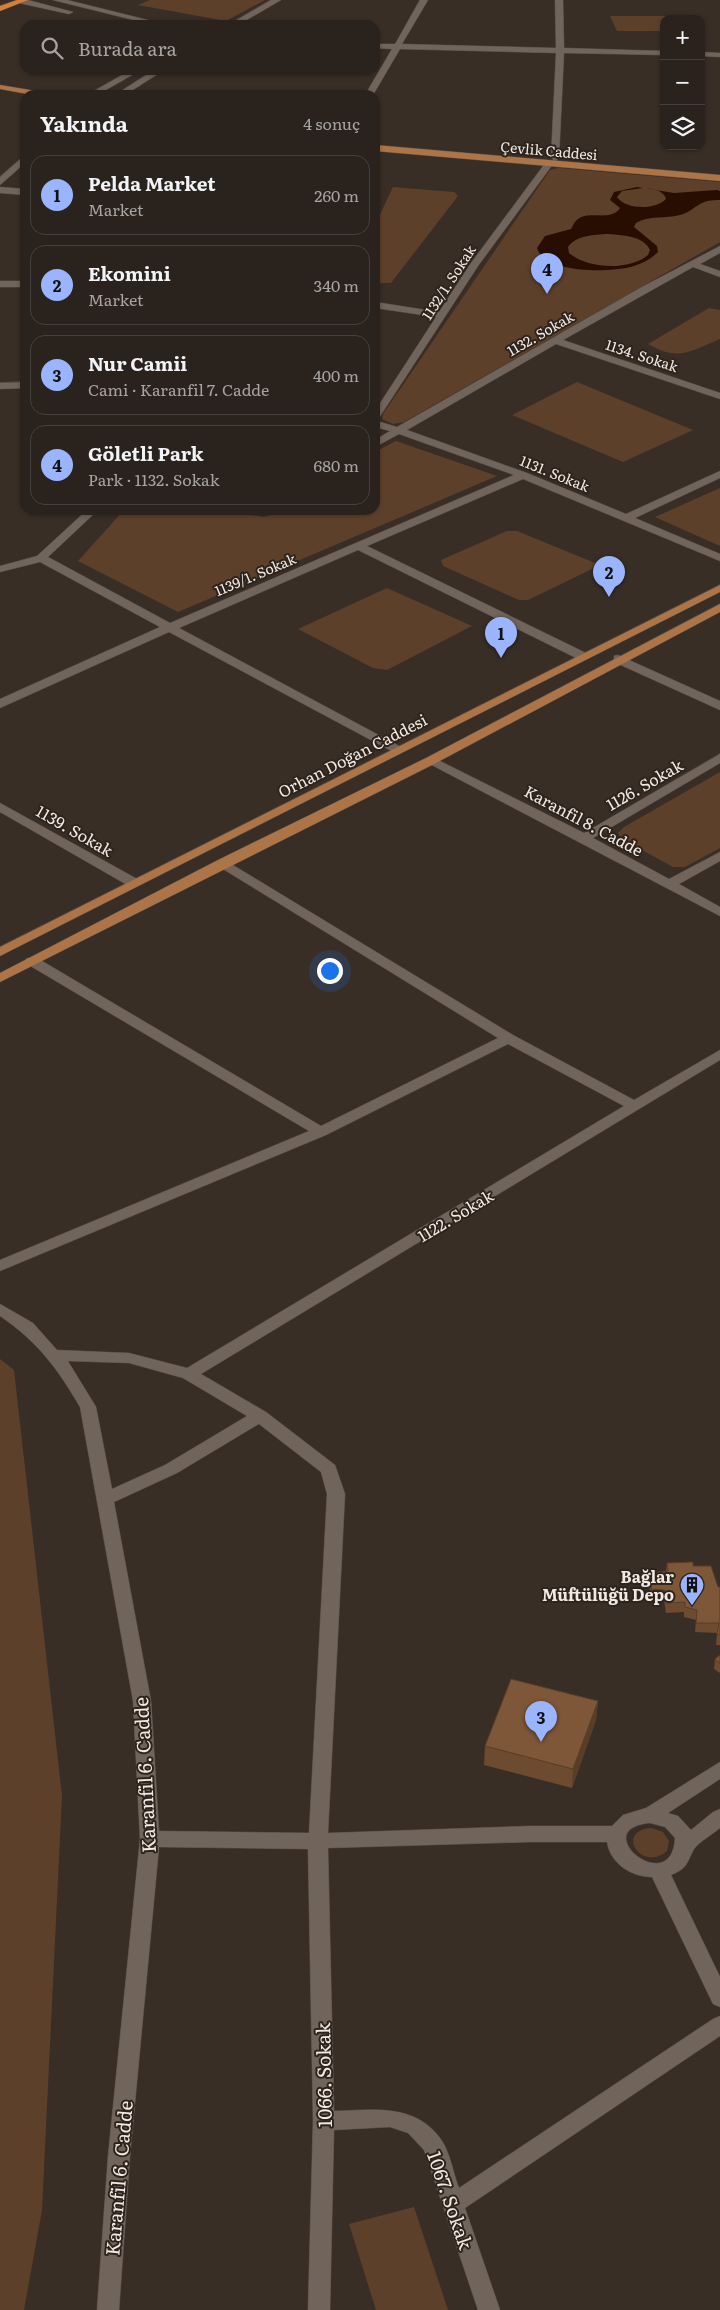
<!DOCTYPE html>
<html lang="tr">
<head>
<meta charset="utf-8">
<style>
	:root { --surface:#2a221c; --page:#362f29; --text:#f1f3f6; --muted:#a5a4a3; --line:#463f3b; --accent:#9ab5fd }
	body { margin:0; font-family:Literata,serif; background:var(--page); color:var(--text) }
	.controls { position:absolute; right:15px; top:15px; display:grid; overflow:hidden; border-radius:10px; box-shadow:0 1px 4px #0004 }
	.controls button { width:45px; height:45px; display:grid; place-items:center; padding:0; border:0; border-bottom:1px solid var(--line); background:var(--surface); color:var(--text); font:25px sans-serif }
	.you { position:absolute; left:329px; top:970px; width:18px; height:18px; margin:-12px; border:4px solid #fff; border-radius:50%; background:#1a73e8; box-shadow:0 0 0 8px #1a73e833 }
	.badge { display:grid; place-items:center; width:32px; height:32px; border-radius:50%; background:var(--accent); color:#111; font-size:16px; font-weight:700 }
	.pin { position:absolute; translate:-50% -41px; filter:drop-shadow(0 1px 2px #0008) }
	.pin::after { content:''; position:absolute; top:26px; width:18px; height:15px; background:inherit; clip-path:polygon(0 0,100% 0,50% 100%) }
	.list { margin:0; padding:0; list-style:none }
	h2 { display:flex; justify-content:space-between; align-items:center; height:65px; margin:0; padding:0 20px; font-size:21px }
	h2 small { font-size:16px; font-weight:400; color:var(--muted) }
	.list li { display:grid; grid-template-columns:32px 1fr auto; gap:15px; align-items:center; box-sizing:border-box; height:80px; margin:0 10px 10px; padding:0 10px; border:1px solid var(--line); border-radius:15px }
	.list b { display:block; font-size:19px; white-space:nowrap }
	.list p { margin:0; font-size:16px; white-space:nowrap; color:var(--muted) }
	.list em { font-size:16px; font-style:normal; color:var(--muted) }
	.icon { flex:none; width:28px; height:28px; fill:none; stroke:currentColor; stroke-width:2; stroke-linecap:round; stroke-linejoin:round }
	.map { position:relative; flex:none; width:720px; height:2310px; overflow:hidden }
	.search { position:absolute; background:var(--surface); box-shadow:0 1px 4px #0004; left:20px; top:20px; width:360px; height:55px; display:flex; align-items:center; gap:12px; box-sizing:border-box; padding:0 18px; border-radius:15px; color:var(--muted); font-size:19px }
	.panel { position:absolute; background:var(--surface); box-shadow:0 1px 4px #0004; left:20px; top:90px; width:360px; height:425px; border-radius:15px }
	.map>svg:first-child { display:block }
	.green { fill:#5d402a }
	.water { fill:#270e00; fill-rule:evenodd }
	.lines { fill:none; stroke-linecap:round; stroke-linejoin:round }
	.minor-casing { stroke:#564d46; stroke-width:1 }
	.major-casing { stroke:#564d46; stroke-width:1 }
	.highway-casing { stroke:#564d46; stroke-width:1 }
	.minor { fill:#70645b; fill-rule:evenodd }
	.major { fill:#ad7547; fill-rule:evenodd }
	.highway { fill:#d68139; fill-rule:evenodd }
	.wall { fill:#6c4b30 }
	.shaded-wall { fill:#583d27 }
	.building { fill:#7e5738; stroke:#583d27 }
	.labels { text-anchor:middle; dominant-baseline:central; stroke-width:4; stroke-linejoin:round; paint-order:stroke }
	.far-street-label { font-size:14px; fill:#f1e9e4; stroke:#2e241c }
	.street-label { font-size:16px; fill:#f1e9e4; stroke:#2e241c }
	.poi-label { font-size:16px; font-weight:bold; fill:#f1e9e4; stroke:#2e241c; text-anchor:end }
	.near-street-label { font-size:19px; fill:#f1e9e4; stroke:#2e241c }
</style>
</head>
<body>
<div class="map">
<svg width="720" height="2310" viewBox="0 0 720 2310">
	<rect width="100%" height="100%" fill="#382e26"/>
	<path class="green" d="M 150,0 L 265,0 L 226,21 L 138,5 Z
		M 610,16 L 676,16 L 677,19 L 664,19 L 664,31 L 617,31 Z
		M 558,168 L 720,182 L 720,242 L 404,422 L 393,424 L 382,419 L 383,414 L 550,170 Z
		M 393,187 L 454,192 L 458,196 L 391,283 L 375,283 L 375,225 Z
		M 709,308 L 720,310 L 720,339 C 691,351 678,362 648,344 Z
		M 577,382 L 693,430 L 623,462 L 512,415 Z
		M 396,441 L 497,476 L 178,612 L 78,561 L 124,510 L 223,510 L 264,517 L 288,510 L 375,510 L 375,452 Z
		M 720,488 L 720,546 L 655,517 Z
		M 507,531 L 517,531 L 595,563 L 592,569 L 528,600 L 519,600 L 443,566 L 441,560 Z
		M 387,588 L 472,626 L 387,670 L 373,668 L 298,629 Z
		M 720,772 L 720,848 L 685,867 L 673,867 L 622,839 L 618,833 L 624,827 Z
		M 0,1359 L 14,1370 L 62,1796 L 42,2210 L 24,2310 L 0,2310 Z
		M 651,1828 L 663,1832 L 669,1841 L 667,1851 C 642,1873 614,1831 651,1828 Z
		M 414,2207 L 448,2310 L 376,2310 L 349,2224 Z"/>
	<path class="water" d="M 637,187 L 674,193 L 717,190 L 720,191 L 720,200 C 697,199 696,211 680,215 C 665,219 649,215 636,223 L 634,227 L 657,246 L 658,252 C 651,259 643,263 634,266 C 612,273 545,274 537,248 L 545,236 L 571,229 C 573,226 574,222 578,219 C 589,210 611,222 620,208 L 610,200 L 614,192 ZM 643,188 C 652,189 664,190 666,199 C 656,210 626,210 617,197 L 622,191 ZM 605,234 C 620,235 643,235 650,250 L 648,255 C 629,271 588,269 569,253 L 568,247 C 576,236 591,235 605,234 Z"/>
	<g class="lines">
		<defs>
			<path id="minor" d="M 19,0 L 28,0 L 73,12 L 69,14 L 19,3 Z
				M 53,0 L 67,0 L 168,25 L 154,25 Z
				M 271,0 L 281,0 L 238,25 L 228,25 Z
				M 420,0 L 428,0 L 402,44 L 556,48 L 555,0 L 563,0 L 564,48 L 664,51 L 664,55 L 564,53 L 559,158 L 555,161 L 551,158 L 556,53 L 400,49 L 373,95 L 365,95 L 392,49 L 375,48 L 375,44 L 395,44 Z
				M 701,52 L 720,53 L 720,57 L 701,56 Z
				M 131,70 L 141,70 L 97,95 L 87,95 Z
				M 154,70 L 164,70 L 125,95 L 115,95 Z
				M 25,155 L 25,163 L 0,185 L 0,177 Z
				M 549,161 L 553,164 L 478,266 L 377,421 L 397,427 L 640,288 L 720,246 L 720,253 L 700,264 L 720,271 L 720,277 L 693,267 L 563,340 L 720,393 L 720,399 L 556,344 L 407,430 L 527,473 L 626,514 L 720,471 L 720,478 L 635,518 L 720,554 L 720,561 L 523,479 L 367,546 L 586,653 L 586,659 L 578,659 L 358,550 L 179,628 L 401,747 L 403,750 L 401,753 L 397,754 L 169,632 L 0,708 L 0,699 L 160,627 L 40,562 L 0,572 L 0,566 L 37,556 L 87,510 L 98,510 L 48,557 L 170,623 L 514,475 L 399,434 L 375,447 L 375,440 L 390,431 L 375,427 L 375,411 L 436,317 L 375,308 L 375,302 L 439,312 L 471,263 L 546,162 Z
				M 0,187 L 25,189 L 25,195 L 0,193 Z
				M 0,281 L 25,281 L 25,287 L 0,287 Z
				M 25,382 L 25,388 L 0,389 L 0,383 Z
				M 618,655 L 720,701 L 720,710 L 614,662 L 614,656 Z
				M 720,754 L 720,763 L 593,838 L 669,879 L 720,852 L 720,861 L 679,884 L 720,907 L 720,916 L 424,761 L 430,757 L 434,758 L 584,833 Z
				M 0,803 L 139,880 L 141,883 L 134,887 L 129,886 L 0,812 Z
				M 223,859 L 513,1035 L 634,1100 L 720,1050 L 720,1060 L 201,1374 L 266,1412 L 335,1465 L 345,1494 L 328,1833 L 530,1826 L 612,1826 L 623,1815 L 646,1808 L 720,1762 L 720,1779 L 668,1813 L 678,1816 L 691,1830 L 713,1812 L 720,1809 L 720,1828 C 713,1834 699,1842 694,1849 C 686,1864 688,1868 671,1875 L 720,1977 L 720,2007 L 713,2004 L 652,1877 C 631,1877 610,1863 607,1842 L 530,1842 L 328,1848 L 334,2111 C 373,2110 414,2103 440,2138 C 450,2151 453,2173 459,2188 L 713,2019 L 720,2016 L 720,2036 L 465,2208 L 500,2310 L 478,2310 L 424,2150 L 408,2133 L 390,2127 L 334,2130 L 330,2310 L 308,2310 L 313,2121 L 308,1849 L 159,1847 L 130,2156 L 119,2310 L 97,2310 L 108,2156 L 140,1839 L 133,1701 L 80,1407 C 58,1369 37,1341 0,1316 L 0,1304 L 33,1323 L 57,1350 L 129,1353 L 187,1368 L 624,1106 L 508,1044 L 326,1135 L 0,1271 L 0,1260 L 309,1131 L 27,964 L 25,961 L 27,958 L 37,958 L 321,1126 L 498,1038 L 218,866 L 216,863 ZM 68,1361 L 129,1363 L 183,1378 L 247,1416 L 165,1465 L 112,1489 L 96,1407 ZM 259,1424 L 321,1472 L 327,1494 L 309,1833 L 159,1831 L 151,1701 L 114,1502 L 177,1473 ZM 650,1823 L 665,1827 L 675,1838 C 672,1900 585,1829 650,1823 Z"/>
			<path id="major" d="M 0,85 L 48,93 L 52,95 L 33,95 L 0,89 Z
				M 375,145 L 720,175 L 720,181 L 375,151 Z
				M 720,585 L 720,592 L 0,956 L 0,947 Z
				M 720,604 L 720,612 L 434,764 L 0,982 L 0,973 L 218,860 L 426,758 Z"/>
			<path id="highway" d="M 17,0 L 28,0 L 0,11 L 0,6 Z"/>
		</defs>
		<use href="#minor" class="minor-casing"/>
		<use href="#major" class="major-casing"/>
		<use href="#highway" class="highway-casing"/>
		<use href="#minor" class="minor"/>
		<use href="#major" class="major"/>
		<use href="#highway" class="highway"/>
	</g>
	<path class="wall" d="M 667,1563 L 693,1566 L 718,1587 L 720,1587 L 720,1645 L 716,1645 L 717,1633 L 695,1632 L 696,1620 L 684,1617 L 684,1612 L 666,1613 L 664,1600 L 650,1599 L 649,1583 L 650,1573 L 666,1571 Z
		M 720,1655 L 720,1673 L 714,1669 L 715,1659 Z
		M 598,1701 L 596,1720 L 572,1788 L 484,1765 L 485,1746 Z"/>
	<path class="shaded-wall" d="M 598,1701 L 596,1720 L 572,1788 L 573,1769 Z"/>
	<path class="building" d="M 693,1562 L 693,1566 L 711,1566 L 718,1587 L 720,1587 L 720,1635 L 717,1635 L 719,1623 L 696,1623 L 697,1610 L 685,1607 L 685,1602 L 667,1603 L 665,1590 L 651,1589 L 650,1573 L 668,1571 L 667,1563 Z
		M 720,1655 L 720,1663 L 715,1659 Z
		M 511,1679 L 598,1701 L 573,1769 L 485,1746 Z"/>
	<defs>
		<symbol id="building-pin" viewBox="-11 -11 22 30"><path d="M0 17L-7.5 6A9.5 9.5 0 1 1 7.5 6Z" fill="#9ab5fd" stroke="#2e241c"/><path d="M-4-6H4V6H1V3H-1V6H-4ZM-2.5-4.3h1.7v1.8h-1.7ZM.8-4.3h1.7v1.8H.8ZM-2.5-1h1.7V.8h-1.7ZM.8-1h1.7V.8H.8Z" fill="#111"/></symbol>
	</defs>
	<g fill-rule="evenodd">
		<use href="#building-pin" x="678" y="1571" width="28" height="38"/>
	</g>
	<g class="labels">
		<g class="far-street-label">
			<text transform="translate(549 150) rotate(5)">Çevlik Caddesi</text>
			<text transform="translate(448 282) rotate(-57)">1132/1. Sokak</text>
			<text transform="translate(540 333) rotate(-30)">1132. Sokak</text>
			<text transform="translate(642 355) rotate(18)">1134. Sokak</text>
			<text transform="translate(555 473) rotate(22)">1131. Sokak</text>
			<text transform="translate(255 574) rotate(-23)">1139/1. Sokak</text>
		</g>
		<g class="street-label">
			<text transform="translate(352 755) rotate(-27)">Orhan Doğan Caddesi</text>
			<text transform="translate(644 784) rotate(-30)">1126. Sokak</text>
			<text transform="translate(584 820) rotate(28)">Karanfil 8. Cadde</text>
			<text transform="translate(75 830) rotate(30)">1139. Sokak</text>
			<text transform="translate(455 1215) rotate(-31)">1122. Sokak</text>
		</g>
		<g class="poi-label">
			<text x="674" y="1576">Bağlar<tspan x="674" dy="18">Müftülüğü Depo</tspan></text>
		</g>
		<g class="near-street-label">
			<text transform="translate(144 1775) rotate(-93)">Karanfil 6. Cadde</text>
			<text transform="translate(323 2075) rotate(-91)">1066. Sokak</text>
			<text transform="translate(118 2178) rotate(-85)">Karanfil 6. Cadde</text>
			<text transform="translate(451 2200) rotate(71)">1067. Sokak</text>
		</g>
	</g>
</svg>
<div class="controls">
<button>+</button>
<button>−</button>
<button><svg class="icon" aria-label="layers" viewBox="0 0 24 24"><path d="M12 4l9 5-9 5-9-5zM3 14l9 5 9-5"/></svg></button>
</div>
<div class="you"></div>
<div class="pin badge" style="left:501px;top:658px">1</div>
<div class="pin badge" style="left:609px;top:597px">2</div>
<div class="pin badge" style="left:541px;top:1742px">3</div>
<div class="pin badge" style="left:547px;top:294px">4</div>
<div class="search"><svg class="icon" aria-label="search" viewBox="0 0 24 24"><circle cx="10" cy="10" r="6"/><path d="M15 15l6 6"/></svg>Burada ara</div>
<section class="panel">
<h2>Yakında<small>4 sonuç</small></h2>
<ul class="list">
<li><span class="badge">1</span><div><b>Pelda Market</b><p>Market</p></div><em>260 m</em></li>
<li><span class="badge">2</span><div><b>Ekomini</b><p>Market</p></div><em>340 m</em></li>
<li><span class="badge">3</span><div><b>Nur Camii</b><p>Cami · Karanfil 7. Cadde</p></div><em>400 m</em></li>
<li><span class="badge">4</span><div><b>Göletli Park</b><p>Park · 1132. Sokak</p></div><em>680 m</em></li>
</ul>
</section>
</div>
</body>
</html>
